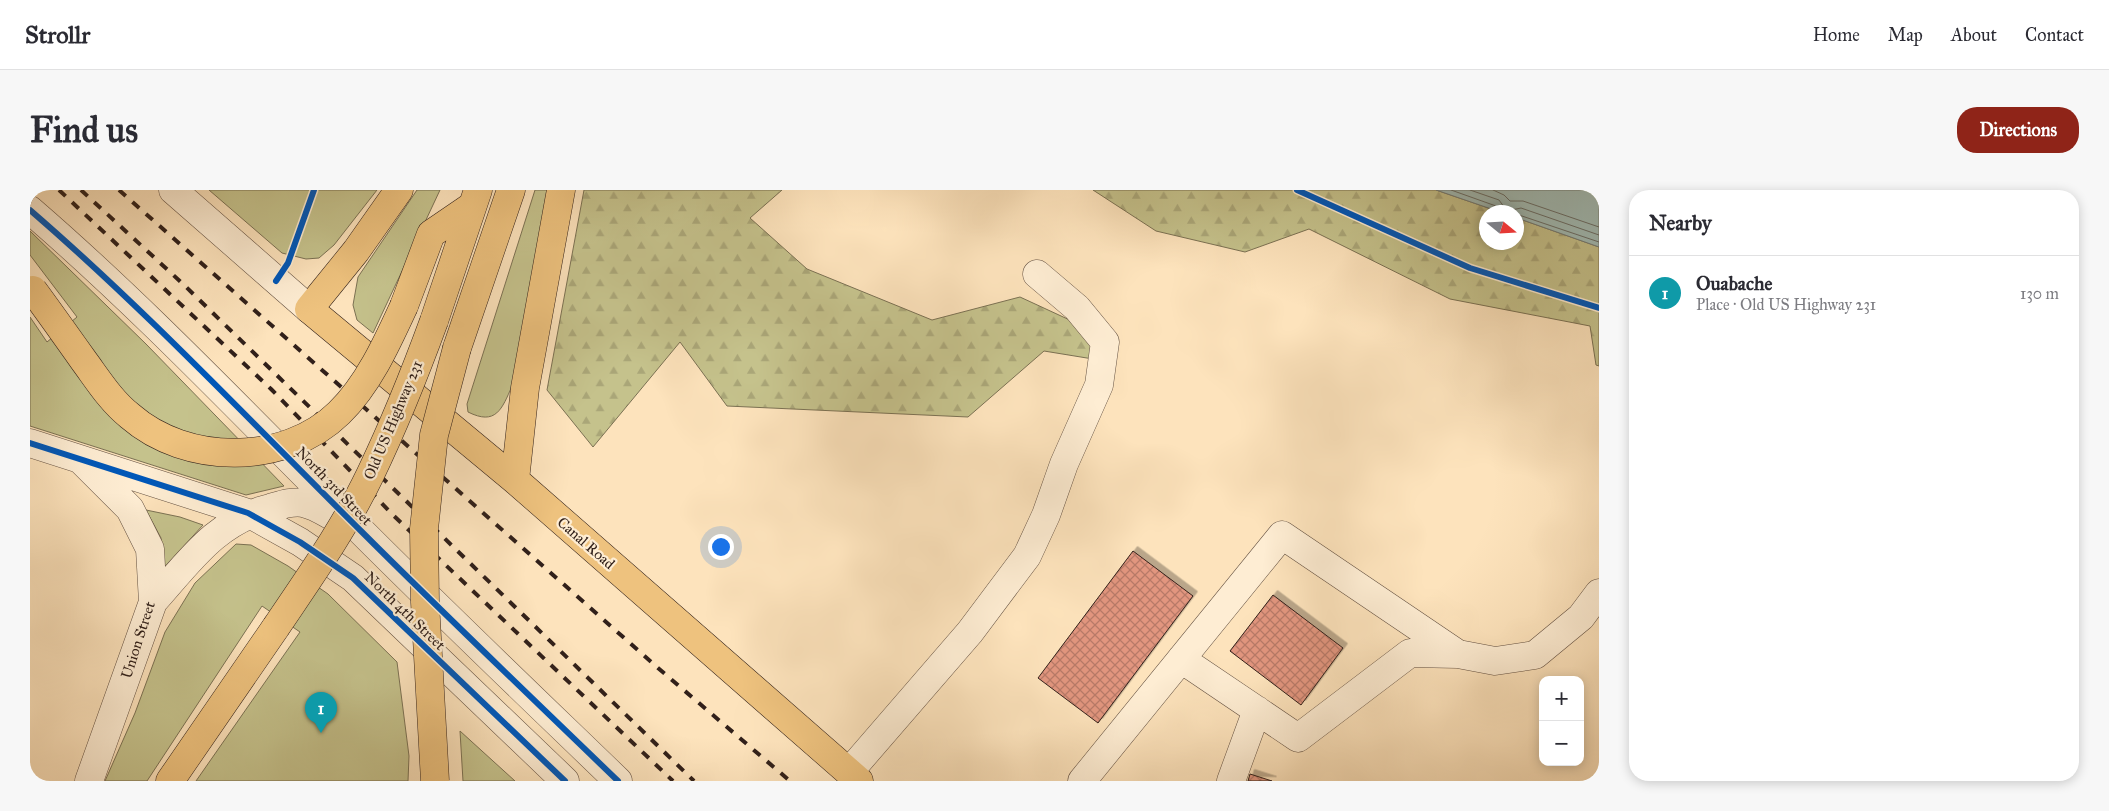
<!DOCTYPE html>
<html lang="en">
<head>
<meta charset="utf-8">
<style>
	:root { --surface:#fff; --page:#f7f7f7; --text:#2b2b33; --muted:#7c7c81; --line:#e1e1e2; --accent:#8f2418 }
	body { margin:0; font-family:"IM FELL Great Primer",serif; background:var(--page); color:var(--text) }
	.controls { position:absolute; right:15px; bottom:15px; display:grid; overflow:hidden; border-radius:10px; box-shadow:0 2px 12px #0003 }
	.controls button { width:45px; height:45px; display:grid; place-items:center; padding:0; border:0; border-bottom:1px solid var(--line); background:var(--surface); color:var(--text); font:25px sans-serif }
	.compass { position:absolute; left:1449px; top:15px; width:45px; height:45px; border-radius:50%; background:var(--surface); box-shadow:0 2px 12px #0003; rotate:108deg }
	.you { position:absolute; left:690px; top:356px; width:18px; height:18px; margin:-12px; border:4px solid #fff; border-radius:50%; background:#1a73e8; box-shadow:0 0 0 8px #1a73e833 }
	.badge { display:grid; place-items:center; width:32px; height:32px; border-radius:50%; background:var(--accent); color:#fff; font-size:16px; font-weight:700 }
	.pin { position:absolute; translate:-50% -41px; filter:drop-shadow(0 1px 2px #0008) }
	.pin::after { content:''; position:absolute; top:26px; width:18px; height:15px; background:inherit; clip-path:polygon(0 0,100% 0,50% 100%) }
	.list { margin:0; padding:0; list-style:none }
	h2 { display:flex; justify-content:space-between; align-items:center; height:65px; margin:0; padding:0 20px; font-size:21px }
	h2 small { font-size:16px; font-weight:400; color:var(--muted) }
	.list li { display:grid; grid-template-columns:32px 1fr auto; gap:15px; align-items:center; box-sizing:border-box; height:75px; padding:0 20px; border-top:1px solid var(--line) }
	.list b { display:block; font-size:19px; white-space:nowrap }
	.list p { margin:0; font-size:16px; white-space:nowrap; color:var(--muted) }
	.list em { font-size:16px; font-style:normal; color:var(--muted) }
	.map { position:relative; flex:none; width:1569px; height:591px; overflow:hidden; border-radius:20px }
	header { display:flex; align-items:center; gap:30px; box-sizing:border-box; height:70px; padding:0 25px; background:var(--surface); border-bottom:1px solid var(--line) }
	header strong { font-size:24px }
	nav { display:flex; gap:28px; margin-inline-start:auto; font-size:18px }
	.intro { display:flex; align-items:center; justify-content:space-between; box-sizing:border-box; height:120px; padding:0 30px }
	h1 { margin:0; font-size:35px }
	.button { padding:12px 22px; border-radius:20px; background:var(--accent); color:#fff; font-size:18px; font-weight:700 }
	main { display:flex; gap:30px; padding:0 30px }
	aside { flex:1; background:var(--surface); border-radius:20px; box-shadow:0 2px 12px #0003 }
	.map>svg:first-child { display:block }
	.grass { fill:#c5c28c; stroke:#7b7153 }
	.forest { fill:url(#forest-firs); stroke:#7b7153 }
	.water { fill:#a1bdb8; stroke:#747e79 }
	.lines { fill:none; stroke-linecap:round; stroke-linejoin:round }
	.shore { stroke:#696e69; stroke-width:1 }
	.building { fill:url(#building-cross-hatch); stroke:#31201a; filter:url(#shadow) }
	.minor-casing { stroke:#645142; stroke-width:29 }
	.major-casing { stroke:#31201a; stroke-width:29 }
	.minor { stroke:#feedd3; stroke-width:28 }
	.major { stroke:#eec27e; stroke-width:28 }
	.rail { stroke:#31201a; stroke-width:4; stroke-dasharray:9 9; stroke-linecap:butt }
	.major-bridge-casing { stroke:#31201a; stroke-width:29; stroke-linecap:butt }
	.major-bridge { stroke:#eec27e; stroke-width:28 }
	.cycleway-casing { stroke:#feedd3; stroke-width:9 }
	.cycleway { stroke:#0057b8; stroke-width:6 }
	.labels { text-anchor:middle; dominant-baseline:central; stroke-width:4.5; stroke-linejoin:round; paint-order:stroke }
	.street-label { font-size:15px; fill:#31201a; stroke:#feedd3 }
</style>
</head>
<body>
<header>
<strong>Strollr</strong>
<nav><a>Home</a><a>Map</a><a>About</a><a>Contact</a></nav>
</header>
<div class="intro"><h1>Find us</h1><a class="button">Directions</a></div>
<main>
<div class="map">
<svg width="1569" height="591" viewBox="0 0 1569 591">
	<defs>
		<pattern id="forest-firs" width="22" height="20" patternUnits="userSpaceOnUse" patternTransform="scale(1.25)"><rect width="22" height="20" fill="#c5c28c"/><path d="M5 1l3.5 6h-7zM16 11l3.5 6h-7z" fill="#aaa678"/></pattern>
		<pattern id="building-cross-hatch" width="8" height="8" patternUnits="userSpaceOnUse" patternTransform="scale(1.25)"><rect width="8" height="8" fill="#e2967f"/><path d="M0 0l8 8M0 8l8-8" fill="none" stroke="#b87a67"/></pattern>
		<filter id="shadow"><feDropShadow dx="4.5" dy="-4.5" stdDeviation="0" flood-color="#0004"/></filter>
	</defs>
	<rect width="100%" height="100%" fill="#fde3bc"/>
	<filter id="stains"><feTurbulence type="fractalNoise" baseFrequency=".004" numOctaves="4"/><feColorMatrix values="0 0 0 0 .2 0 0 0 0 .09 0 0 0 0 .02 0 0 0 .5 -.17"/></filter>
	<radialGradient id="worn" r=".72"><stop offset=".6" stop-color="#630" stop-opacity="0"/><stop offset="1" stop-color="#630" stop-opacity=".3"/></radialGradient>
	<path class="grass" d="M 179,0 L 347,0 L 304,55 L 289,68 L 276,69 L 252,63 Z
		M 387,0 L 410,0 L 343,143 L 327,130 L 323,115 L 328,87 Z
		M 505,0 L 518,0 L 482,196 C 472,219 466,236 438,222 L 437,214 Z
		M 0,41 L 116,154 L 254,296 L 216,305 L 0,236 L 0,127 L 17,152 L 47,127 L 0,65 Z
		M 116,320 L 150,327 L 173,335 L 134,378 L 131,348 Z
		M 206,354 L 221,355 L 258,376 L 298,404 L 367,472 L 379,566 L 378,591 L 166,591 L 270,442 L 232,416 L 117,591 L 75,591 L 105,523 L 135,442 L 165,393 Z
		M 430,541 L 485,591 L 433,591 Z"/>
	<path class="forest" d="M 554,0 L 752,0 L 720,28 L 777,79 L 902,130 L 990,107 L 1057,138 L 1063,169 L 1014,161 L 938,227 L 697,216 L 650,152 L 563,257 L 517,200 Z
		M 1063,0 L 1406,0 L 1470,22 L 1456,22 L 1456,52 L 1486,52 L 1487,28 L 1569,57 L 1569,176 L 1566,175 L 1560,136 L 1420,109 L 1279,39 L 1215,62 L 1126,41 Z"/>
	<path class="water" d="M 1406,0 L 1569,0 L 1569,57 L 1487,28 L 1486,22 L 1470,22 Z"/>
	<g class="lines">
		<path class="shore" d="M 1421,0 L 1466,16 L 1469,22
			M 1440,0 L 1469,10 L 1477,21 L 1491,18 L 1569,45
			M 1463,0 L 1474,5 L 1480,11 L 1493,11 L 1569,37
			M 1486,24 L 1569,52"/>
	</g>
	<path class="building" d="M 1103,361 L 1163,406 L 1068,533 L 1008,488 Z
		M 1243,405 L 1313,458 L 1271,515 L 1200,461 Z
		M 1220,584 L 1242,591 L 1218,591 Z"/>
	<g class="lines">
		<defs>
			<path id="minor" d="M 143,0 L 279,119
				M 0,20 C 117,121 222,233 331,341 C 416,426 502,508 588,591
				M 0,253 L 218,323 L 270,352 L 323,388 L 535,591
				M 52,271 L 100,319 L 120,359 L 123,412 L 59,591
				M 123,412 C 159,372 186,331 240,318 C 251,315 261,311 273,313 C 288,316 298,325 311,331
				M 1151,469 L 1268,548 L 1380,463 L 1428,464 L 1465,471 L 1505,465 L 1551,427 L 1569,403
				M 819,582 L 940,442 L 997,366 L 1016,325 L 1034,274 L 1069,195 L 1075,152 L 1047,118 L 1007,84
				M 1052,591 L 1252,345 L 1428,464
				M 1201,591 L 1227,520"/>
			<path id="major" d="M 369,0 L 326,61 L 279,119 L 485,290 L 829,591
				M 374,116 L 401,44 L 442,16
				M 404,131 L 448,0
				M 427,158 L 481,0
				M 485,290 L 495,198 L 531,0
				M 140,591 L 246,437"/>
		</defs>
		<use href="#minor" class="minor-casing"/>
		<use href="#major" class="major-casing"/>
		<use href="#minor" class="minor"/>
		<use href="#major" class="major"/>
		<path class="rail" d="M 29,0 L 241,199 L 364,326 L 643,591
			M 51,0 L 153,94 L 664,591
			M 89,0 L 628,478 L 760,591"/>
		<defs>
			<path id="major-bridge" d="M 3,100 C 20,123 37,147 54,171 C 68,190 81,211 100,226 C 156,275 255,276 309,223 C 338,195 357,153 374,116
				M 246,437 C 279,388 314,339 340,285 C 364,235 385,183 404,131
				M 405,591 L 395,412 L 394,339 L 404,245 L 427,158"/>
		</defs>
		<use href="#major-bridge" class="major-bridge-casing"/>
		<use href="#major-bridge" class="major-bridge"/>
		<defs>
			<path id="cycleway" d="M 1267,0 L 1440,78 L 1569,118
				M 0,20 C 117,121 222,233 331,341 C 416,426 502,508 588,591
				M 246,91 L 258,73 L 284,0
				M 0,253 L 218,323 L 270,352 L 323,388 L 535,591"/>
		</defs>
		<use href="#cycleway" class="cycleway-casing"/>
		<use href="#cycleway" class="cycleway"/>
	</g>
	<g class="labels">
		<g class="street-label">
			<text transform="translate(363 230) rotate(-67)">Old US Highway 231</text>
			<text transform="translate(304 296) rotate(46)">North 3rd Street</text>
			<text transform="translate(556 353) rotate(41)">Canal Road</text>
			<text transform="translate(375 421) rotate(44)">North 4th Street</text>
			<text transform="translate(108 450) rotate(-72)">Union Street</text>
		</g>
	</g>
	<rect width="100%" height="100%" filter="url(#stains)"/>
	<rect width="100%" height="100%" fill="url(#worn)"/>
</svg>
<div class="controls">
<button>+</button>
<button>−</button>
</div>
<svg class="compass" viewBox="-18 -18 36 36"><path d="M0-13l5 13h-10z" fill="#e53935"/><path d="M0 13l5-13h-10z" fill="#7c7c81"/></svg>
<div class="you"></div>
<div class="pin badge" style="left:291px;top:543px;background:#0f9aa8">1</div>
</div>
<aside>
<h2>Nearby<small></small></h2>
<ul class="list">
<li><span class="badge" style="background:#0f9aa8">1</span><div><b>Ouabache</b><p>Place · Old US Highway 231</p></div><em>130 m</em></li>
</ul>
</aside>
</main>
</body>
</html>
